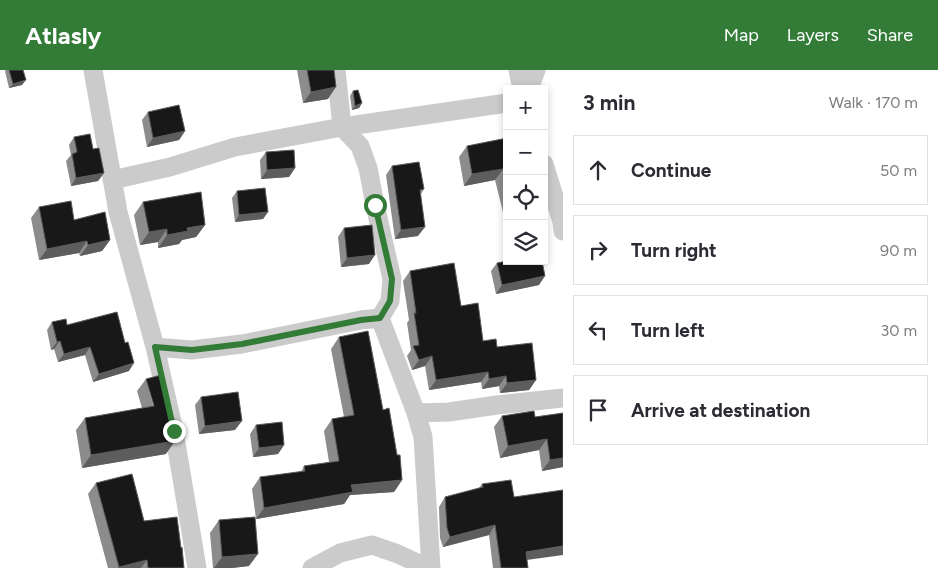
<!DOCTYPE html>
<html lang="en">
<head>
<meta charset="utf-8">
<style>
	:root { --surface:#fff; --page:#f7f7f7; --text:#2b2b33; --muted:#7c7c81; --line:#e1e1e2; --accent:#337c38 }
	body { margin:0; font-family:Figtree,sans-serif; background:var(--page); color:var(--text) }
	.controls { position:absolute; right:15px; top:15px; display:grid; overflow:hidden; border-radius:0px; box-shadow:0 2px 8px #0003 }
	.controls button { width:45px; height:45px; display:grid; place-items:center; padding:0; border:0; border-bottom:1px solid var(--line); background:var(--surface); color:var(--text); font:25px sans-serif }
	.stop { position:absolute; width:15px; height:15px; margin:-11px; border:4px solid #337c38; border-radius:50%; background:#fff }
	.stop.end { background:#337c38; border-color:#fff; box-shadow:0 1px 5px #0008 }
	.list { margin:0; padding:0; list-style:none }
	h2 { display:flex; justify-content:space-between; align-items:center; height:65px; margin:0; padding:0 20px; font-size:21px }
	h2 small { font-size:16px; font-weight:400; color:var(--muted) }
	.list li { display:grid; grid-template-columns:32px 1fr auto; gap:15px; align-items:center; box-sizing:border-box; height:70px; margin:0 10px 10px; padding:0 10px; border:1px solid var(--line); border-radius:0px }
	.list b { display:block; font-size:19px; white-space:nowrap }
	.list em { font-size:16px; font-style:normal; color:var(--muted) }
	.icon { flex:none; width:28px; height:28px; fill:none; stroke:currentColor; stroke-width:2; stroke-linecap:round; stroke-linejoin:round }
	.map { position:relative; flex:none; width:563px; height:498px; overflow:hidden }
	header { display:flex; align-items:center; gap:30px; box-sizing:border-box; height:70px; padding:0 25px; background:var(--accent); color:#fff }
	header strong { font-size:24px }
	nav { display:flex; gap:28px; margin-inline-start:auto; font-size:18px }
	main { display:flex }
	aside { flex:1; background:var(--surface) }
	.map>svg:first-child { display:block }
	.lines { fill:none; stroke-linecap:round; stroke-linejoin:round }
	.minor { stroke:#cbcbcb; stroke-width:19 }
	.wall { fill:#8c8c8c }
	.shaded-wall { fill:#5d5d5d }
	.building { fill:#181818; stroke:#5d5d5d }
	.route { stroke:#337c38; stroke-width:6 }
</style>
</head>
<body>
<header>
<strong>Atlasly</strong>
<nav><a>Map</a><a>Layers</a><a>Share</a></nav>
</header>
<main>
<div class="map">
<svg width="563" height="498" viewBox="0 0 563 498">
	<rect width="100%" height="100%" fill="#fff"/>
	<g class="lines">
		<path class="minor" d="M 93,0 L 118,142 L 155,277 L 174,361 L 197,498
			M 336,0 L 342,57 L 360,76 L 368,98 L 375,135 L 392,209 L 390,231 L 380,248
			M 518,0 L 522,19
			M 529,19 L 536,0
			M 544,94 L 562,152 L 563,161
			M 112,110 L 170,97 L 235,77 L 342,57 L 507,33
			M 155,277 L 192,280 L 242,274 L 361,250 L 380,248 L 416,343 L 423,367 L 431,498
			M 416,343 L 449,342 L 497,335 L 563,328
			M 312,498 L 340,483 L 372,475 L 398,484 L 428,498"/>
	</g>
	<path class="wall" d="M 6,0 L 23,0 L 22,15 L 9,18 L 5,1 Z
		M 297,0 L 334,0 L 328,29 L 303,33 Z
		M 353,21 L 362,33 L 359,38 L 352,40 L 350,26 Z
		M 148,42 L 185,61 L 179,70 L 147,77 L 142,50 Z
		M 74,67 L 93,79 L 104,103 L 98,111 L 71,116 L 66,91 L 71,85 L 69,75 Z
		M 507,68 L 507,158 L 495,110 L 464,116 L 459,87 L 467,76 Z
		M 266,82 L 295,98 L 289,107 L 261,109 L 260,90 Z
		M 392,96 L 424,119 L 421,124 L 418,166 L 395,169 L 386,105 Z
		M 237,121 L 268,142 L 263,149 L 235,152 L 232,128 Z
		M 143,132 L 205,155 L 196,167 L 182,170 L 179,174 L 158,178 L 158,172 L 140,175 L 134,145 Z
		M 39,137 L 74,150 L 110,170 L 102,181 L 80,186 L 79,183 L 39,190 L 31,148 Z
		M 344,158 L 369,194 L 341,197 L 338,167 Z
		M 497,193 L 539,215 L 496,224 L 491,201 Z
		M 410,201 L 461,236 L 483,271 L 497,277 L 536,310 L 529,320 L 500,323 L 499,316 L 482,319 L 481,312 L 429,320 L 425,296 L 412,300 L 407,286 L 411,280 L 407,253 L 409,250 L 403,211 Z
		M 52,252 L 67,255 L 129,301 L 93,312 L 85,285 L 58,292 L 54,279 L 51,280 L 47,260 Z
		M 339,267 L 383,340 L 397,385 L 402,410 L 394,422 L 350,425 L 344,434 L 256,449 L 252,419 L 260,407 L 301,402 L 304,396 L 329,392 L 324,361 L 332,349 L 344,347 L 331,279 Z
		M 146,309 L 166,384 L 82,398 L 76,360 L 85,348 L 142,338 L 137,321 Z
		M 201,327 L 235,360 L 199,364 L 195,335 Z
		M 563,343 L 563,397 L 542,401 L 539,380 L 500,388 L 494,357 L 502,346 L 535,347 Z
		M 256,355 L 284,375 L 278,384 L 253,387 L 250,364 Z
		M 96,413 L 144,451 L 181,478 L 184,498 L 108,498 L 88,424 Z
		M 482,414 L 514,427 L 528,498 L 493,498 L 489,465 L 443,477 L 440,468 L 439,437 L 445,427 L 479,418 Z
		M 219,450 L 249,496 L 232,498 L 213,498 L 210,463 Z"/>
	<path class="shaded-wall" d="M 26,10 L 22,15 L 9,18 L 13,14 Z
		M 336,17 L 328,29 L 303,33 L 311,22 Z
		M 362,33 L 359,38 L 352,40 L 355,36 Z
		M 185,61 L 179,70 L 147,77 L 153,68 Z
		M 295,98 L 289,107 L 261,109 L 267,100 Z
		M 503,99 L 495,110 L 464,116 L 472,104 Z
		M 104,103 L 98,111 L 71,116 L 76,108 Z
		M 268,142 L 263,149 L 235,152 L 239,145 Z
		M 205,155 L 196,167 L 182,170 L 179,174 L 158,178 L 167,165 L 187,158 Z
		M 425,157 L 418,166 L 395,169 L 401,160 Z
		M 167,159 L 158,172 L 140,175 L 149,162 Z
		M 110,170 L 102,181 L 80,186 L 88,175 Z
		M 87,171 L 79,183 L 39,190 L 47,179 Z
		M 375,185 L 369,194 L 341,197 L 347,188 Z
		M 545,206 L 539,215 L 496,224 L 502,215 Z
		M 60,271 L 54,279 L 51,280 L 57,272 Z
		M 90,277 L 85,285 L 58,292 L 64,284 Z
		M 432,286 L 425,296 L 412,300 L 419,290 Z
		M 134,293 L 129,301 L 93,312 L 99,304 Z
		M 488,302 L 481,312 L 429,320 L 436,310 Z
		M 506,306 L 499,316 L 482,319 L 489,309 Z
		M 536,310 L 529,320 L 500,323 L 507,313 Z
		M 242,351 L 235,360 L 199,364 L 205,356 Z
		M 547,369 L 539,380 L 500,388 L 508,376 Z
		M 175,371 L 166,384 L 82,398 L 91,385 Z
		M 284,375 L 278,384 L 253,387 L 259,378 Z
		M 563,388 L 563,397 L 542,401 L 550,390 Z
		M 402,410 L 394,422 L 350,425 L 344,434 L 256,449 L 264,438 L 351,415 Z
		M 495,455 L 489,465 L 443,477 L 450,467 Z
		M 563,476 L 563,485 L 519,491 L 526,482 Z
		M 258,484 L 249,496 L 232,498 L 214,498 L 222,487 Z
		M 147,490 L 141,498 L 118,498 L 119,497 Z"/>
	<path class="building" d="M 9,0 L 23,0 L 26,10 L 13,14 Z
		M 307,0 L 334,0 L 336,17 L 311,22 Z
		M 358,20 L 362,33 L 355,36 L 353,21 Z
		M 179,35 L 185,61 L 153,68 L 148,42 Z
		M 90,64 L 93,79 L 99,78 L 104,103 L 76,108 L 72,84 L 77,82 L 74,67 Z
		M 507,68 L 507,114 L 503,99 L 472,104 L 467,76 Z
		M 294,80 L 295,98 L 267,100 L 266,82 Z
		M 419,92 L 424,119 L 420,120 L 425,157 L 401,160 L 392,96 Z
		M 265,118 L 268,142 L 239,145 L 237,121 Z
		M 201,122 L 205,155 L 187,158 L 188,161 L 167,165 L 167,159 L 149,162 L 143,132 Z
		M 71,131 L 74,150 L 105,142 L 110,170 L 88,175 L 87,171 L 47,179 L 39,137 Z
		M 544,137 L 546,146 L 544,146 Z
		M 372,155 L 375,185 L 347,188 L 344,158 Z
		M 507,191 L 542,191 L 545,206 L 502,215 L 497,193 Z
		M 454,193 L 461,236 L 478,233 L 483,271 L 496,269 L 497,277 L 532,273 L 536,310 L 507,313 L 506,306 L 489,309 L 488,302 L 436,310 L 432,286 L 419,290 L 413,276 L 419,275 L 414,243 L 416,243 L 410,201 Z
		M 117,242 L 125,273 L 128,272 L 134,293 L 99,304 L 90,277 L 64,284 L 60,271 L 57,272 L 52,252 L 66,249 L 67,255 Z
		M 368,261 L 383,340 L 389,338 L 397,385 L 400,385 L 402,410 L 351,415 L 353,422 L 264,438 L 260,407 L 305,401 L 304,396 L 339,391 L 332,349 L 354,345 L 339,267 Z
		M 161,305 L 175,371 L 91,385 L 85,348 L 154,336 L 146,309 Z
		M 238,322 L 242,351 L 205,356 L 201,327 Z
		M 534,341 L 535,347 L 563,343 L 563,388 L 550,390 L 547,369 L 508,376 L 502,346 Z
		M 282,352 L 284,375 L 259,378 L 256,355 Z
		M 132,404 L 144,451 L 177,447 L 181,478 L 182,477 L 184,498 L 148,498 L 147,490 L 119,497 L 96,413 Z
		M 511,410 L 514,427 L 563,420 L 563,476 L 526,482 L 528,498 L 501,498 L 495,455 L 450,467 L 447,458 L 445,427 L 483,417 L 482,414 Z
		M 255,447 L 258,484 L 222,487 L 219,450 Z"/>
	<g class="lines">
		<path class="route" d="M 174,361 L 155,277 L 192,280 L 242,274 L 361,250 L 380,248 L 390,231 L 392,209 L 375,135"/>
	</g>
</svg>
<div class="controls">
<button>+</button>
<button>−</button>
<button><svg class="icon" aria-label="locate" viewBox="0 0 24 24"><circle cx="12" cy="12" r="6"/><path d="M12 2v4M12 18v4M2 12h4M18 12h4"/></svg></button>
<button><svg class="icon" aria-label="layers" viewBox="0 0 24 24"><path d="M12 4l9 5-9 5-9-5zM3 14l9 5 9-5"/></svg></button>
</div>
<div class="stop" style="left:375px;top:135px"></div>
<div class="stop end" style="left:174px;top:361px"></div>
</div>
<aside>
<h2>3 min<small>Walk · 170 m</small></h2>
<ul class="list">
<li><svg class="icon" aria-label="ahead" viewBox="0 0 24 24"><path d="M12 20V5M6 11l6-6 6 6"/></svg><div><b>Continue</b></div><em>50 m</em></li>
<li><svg class="icon" aria-label="right" viewBox="0 0 24 24"><path d="M7 20v-9h11M14 6l5 5-5 5"/></svg><div><b>Turn right</b></div><em>90 m</em></li>
<li><svg class="icon" aria-label="left" viewBox="0 0 24 24"><path d="M17 20v-9H6M10 6l-5 5 5 5"/></svg><div><b>Turn left</b></div><em>30 m</em></li>
<li><svg class="icon" aria-label="arrive" viewBox="0 0 24 24"><path d="M6 21V4h12l-3 4 3 4H6"/></svg><div><b>Arrive at destination</b></div></li>
</ul>
</aside>
</main>
</body>
</html>
